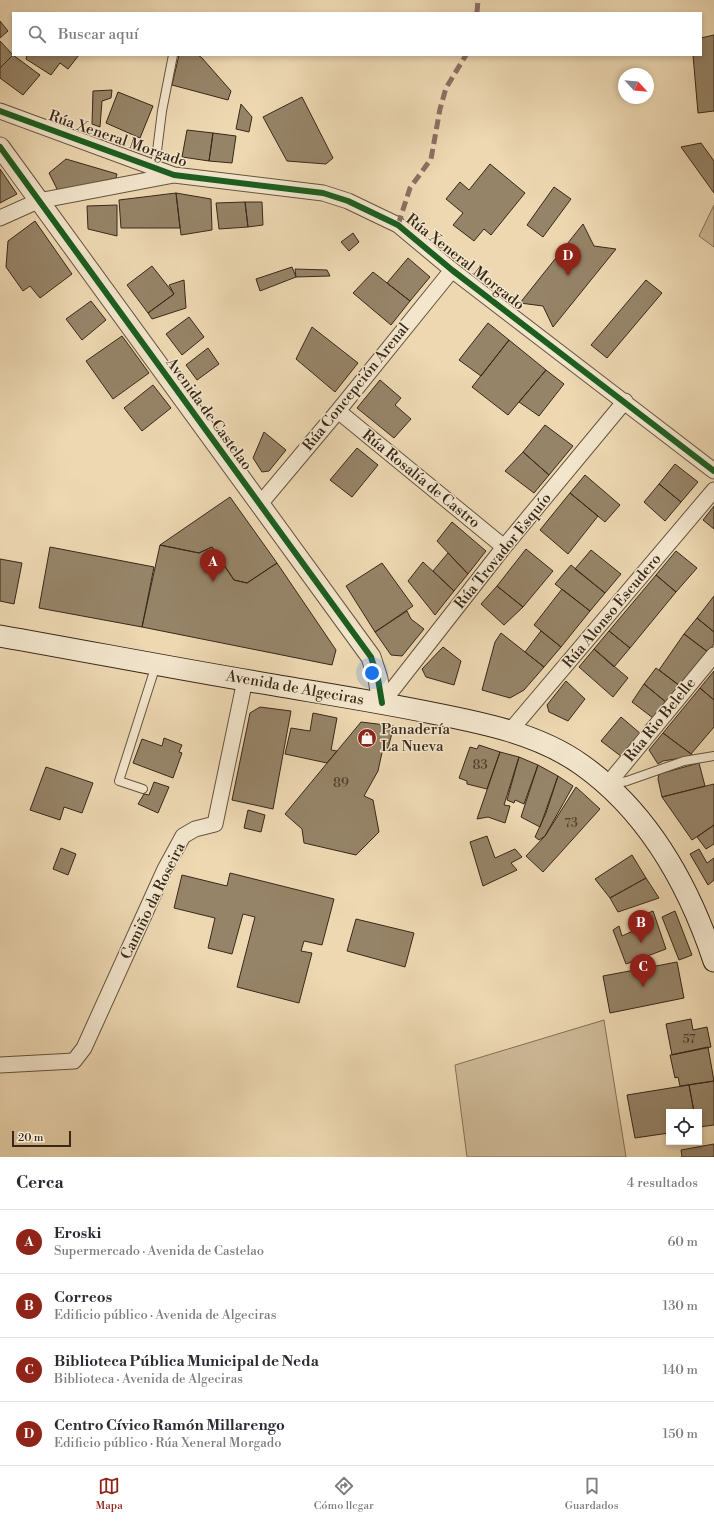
<!DOCTYPE html>
<html lang="es">
<head>
<meta charset="utf-8">
<style>
	:root { --surface:#fff; --page:#f2f2f3; --text:#2b2b33; --muted:#7c7c81; --line:#e1e1e2; --accent:#8f2418 }
	body { margin:0; font-family:"Libre Bodoni",serif; background:var(--page); color:var(--text) }
	.controls { position:absolute; right:12px; bottom:12px; display:grid; overflow:hidden; border-radius:0px; box-shadow:0 2px 6px #0003 }
	.controls button { width:36px; height:36px; display:grid; place-items:center; padding:0; border:0; border-bottom:1px solid var(--line); background:var(--surface); color:var(--text); font:20px sans-serif }
	.compass { position:absolute; left:618px; top:68px; width:36px; height:36px; border-radius:50%; background:var(--surface); box-shadow:0 2px 6px #0003; rotate:116deg }
	.scale { position:absolute; left:12px; bottom:10px; width:59px; box-sizing:border-box; padding-left:4px; border:2px solid #382818; border-top:0; font-size:11px; line-height:14px; white-space:nowrap; color:#382818; -webkit-text-stroke:3px #f3e6cd; paint-order:stroke }
	.you { position:absolute; left:372px; top:673px; width:14px; height:14px; margin:-10px; border:3px solid #fff; border-radius:50%; background:#1a73e8; box-shadow:0 0 0 6px #1a73e833 }
	.badge { display:grid; place-items:center; width:26px; height:26px; border-radius:50%; background:var(--accent); color:#fff; font-size:13px; font-weight:700 }
	.pin { position:absolute; translate:-50% -33px; filter:drop-shadow(0 1px 2px #0008) }
	.pin::after { content:''; position:absolute; top:21px; width:14px; height:12px; background:inherit; clip-path:polygon(0 0,100% 0,50% 100%) }
	.list { margin:0; padding:0; list-style:none }
	h2 { display:flex; justify-content:space-between; align-items:center; height:52px; margin:0; padding:0 16px; font-size:17px }
	h2 small { font-size:13px; font-weight:400; color:var(--muted) }
	.list li { display:grid; grid-template-columns:26px 1fr auto; gap:12px; align-items:center; box-sizing:border-box; height:64px; padding:0 16px; border-top:1px solid var(--line) }
	.list b { display:block; font-size:15px; white-space:nowrap }
	.list p { margin:0; font-size:13px; white-space:nowrap; color:var(--muted) }
	.list em { font-size:13px; font-style:normal; color:var(--muted) }
	.icon { flex:none; width:22px; height:22px; fill:none; stroke:currentColor; stroke-width:2; stroke-linecap:round; stroke-linejoin:round }
	.map { position:relative; flex:none; width:714px; height:1157px; overflow:hidden }
	.search { position:absolute; background:var(--surface); box-shadow:0 2px 6px #0003; left:12px; right:12px; top:12px; height:44px; display:flex; align-items:center; gap:10px; box-sizing:border-box; padding:0 14px; border-radius:0px; color:var(--muted); font-size:15px }
	.sheet { height:308px; background:var(--surface) }
	nav { display:flex; justify-content:space-around; align-items:center; box-sizing:border-box; height:56px; border-top:1px solid var(--line); background:var(--surface); font-size:11px; color:var(--muted) }
	nav a { display:grid; justify-items:center; gap:2px }
	nav .on { color:var(--accent) }
	.map>svg:first-child { display:block }
	.green { fill:#ceba98; stroke:#837158 }
	.building { fill:#968468; stroke:#382818 }
	.lines { fill:none; stroke-linecap:round; stroke-linejoin:round }
	.service-casing { stroke:#65543e; stroke-width:10 }
	.minor-casing { stroke:#65543e; stroke-width:17 }
	.tertiary-casing { stroke:#65543e; stroke-width:21 }
	.secondary-casing { stroke:#382818; stroke-width:23 }
	.service { stroke:#f3e6cd; stroke-width:8 }
	.minor { stroke:#f3e6cd; stroke-width:15 }
	.tertiary { stroke:#f3e6cd; stroke-width:19 }
	.secondary { stroke:#f3e6cd; stroke-width:21 }
	.quiet { stroke:#8d6e63; stroke-width:5; stroke-dasharray:10 5; stroke-linecap:butt }
	.cycleway-casing { stroke:#f3e6cd; stroke-width:8 }
	.cycleway { stroke:#1b5e20; stroke-width:6 }
	.labels { text-anchor:middle; dominant-baseline:central; stroke-width:3; stroke-linejoin:round; paint-order:stroke }
	.number-label { font-size:13px; fill:#503f2c }
	.street-label { font-size:15px; fill:#382818; stroke:#f3e6cd }
	.poi-label { font-size:15px; fill:#382818; stroke:#f3e6cd; text-anchor:start }
</style>
</head>
<body>
<div class="map">
<svg width="714" height="1157" viewBox="0 0 714 1157">
	<rect width="100%" height="100%" fill="#edd8b2"/>
	<filter id="stains"><feTurbulence type="fractalNoise" baseFrequency=".005" numOctaves="4"/><feColorMatrix values="0 0 0 0 .2 0 0 0 0 .09 0 0 0 0 .02 0 0 0 .5 -.17"/></filter>
	<radialGradient id="worn" r=".72"><stop offset=".6" stop-color="#630" stop-opacity="0"/><stop offset="1" stop-color="#630" stop-opacity=".3"/></radialGradient>
	<path class="green" d="M 714,205 L 714,247 L 699,236 Z
		M 604,1020 L 626,1157 L 467,1157 L 455,1065 Z"/>
	<path class="building" d="M 0,21 L 8,31 L 0,38 Z
		M 714,35 L 714,111 L 698,113 L 693,55 L 701,55 L 701,38 Z
		M 0,41 L 13,55 L 0,68 Z
		M 13,55 L 40,75 L 23,95 L 0,78 L 0,68 Z
		M 27,55 L 79,55 L 68,69 L 60,63 L 51,75 L 26,59 Z
		M 179,55 L 198,55 L 202,58 L 231,91 L 228,100 L 172,85 Z
		M 112,90 L 111,98 L 102,101 L 100,127 L 92,124 L 93,91 Z
		M 118,92 L 153,106 L 140,138 L 106,123 Z
		M 302,97 L 333,158 L 326,164 L 287,161 L 263,117 Z
		M 241,104 L 252,117 L 249,132 L 236,129 Z
		M 187,130 L 213,133 L 209,161 L 182,157 Z
		M 213,133 L 236,136 L 232,163 L 209,161 Z
		M 701,143 L 714,161 L 714,193 L 681,147 Z
		M 66,159 L 117,174 L 116,178 L 58,191 L 49,173 Z
		M 490,164 L 525,193 L 491,235 L 484,229 L 474,241 L 453,225 L 463,213 L 446,199 L 460,182 L 469,190 Z
		M 0,169 L 17,194 L 0,203 Z
		M 554,187 L 571,199 L 543,237 L 527,225 Z
		M 176,193 L 180,228 L 121,228 L 119,200 Z
		M 176,193 L 211,199 L 212,230 L 181,235 Z
		M 245,202 L 262,202 L 263,225 L 248,227 Z
		M 245,202 L 248,227 L 219,229 L 216,203 Z
		M 117,205 L 117,236 L 88,229 L 87,206 Z
		M 35,221 L 72,274 L 40,298 L 30,286 L 23,291 L 6,267 L 8,241 Z
		M 583,224 L 594,246 L 616,249 L 553,327 L 543,306 L 520,303 Z
		M 353,233 L 359,242 L 349,251 L 341,242 Z
		M 408,258 L 430,277 L 410,301 L 387,283 Z
		M 152,266 L 174,294 L 148,313 L 127,285 Z
		M 292,267 L 296,277 L 260,291 L 256,279 Z
		M 295,269 L 327,270 L 330,276 L 296,277 Z
		M 373,272 L 410,301 L 391,325 L 353,293 Z
		M 184,280 L 186,308 L 152,319 L 148,313 L 174,294 L 169,285 Z
		M 646,280 L 662,293 L 607,358 L 591,345 Z
		M 91,301 L 106,320 L 82,340 L 66,319 Z
		M 189,317 L 204,337 L 182,355 L 166,334 Z
		M 488,323 L 509,340 L 481,376 L 459,360 Z
		M 312,327 L 358,363 L 335,392 L 296,359 Z
		M 122,336 L 149,373 L 113,399 L 86,361 Z
		M 509,340 L 546,370 L 508,415 L 472,387 Z
		M 208,348 L 219,364 L 197,380 L 186,365 Z
		M 546,370 L 564,384 L 539,416 L 519,402 Z
		M 380,380 L 401,398 L 395,405 L 411,419 L 394,438 L 357,408 Z
		M 153,385 L 171,408 L 142,431 L 124,408 Z
		M 545,425 L 573,446 L 549,475 L 523,452 Z
		M 264,432 L 286,450 L 269,471 L 262,472 L 253,458 Z
		M 357,448 L 378,465 L 352,497 L 330,480 Z
		M 523,452 L 549,475 L 534,493 L 505,471 Z
		M 675,464 L 698,482 L 681,502 L 659,484 Z
		M 585,475 L 620,505 L 605,522 L 570,493 Z
		M 659,484 L 681,502 L 665,521 L 644,502 Z
		M 570,493 L 598,516 L 568,554 L 540,530 Z
		M 230,497 L 277,563 L 247,583 L 234,580 L 212,547 L 199,553 L 160,545 Z
		M 714,506 L 714,529 L 703,520 Z
		M 452,522 L 486,551 L 468,574 L 437,541 Z
		M 160,545 L 199,553 L 212,547 L 234,580 L 247,583 L 277,563 L 336,650 L 332,665 L 142,627 Z
		M 50,547 L 154,567 L 142,627 L 39,608 Z
		M 526,549 L 553,571 L 523,607 L 497,586 Z
		M 591,550 L 621,574 L 605,593 L 575,569 Z
		M 676,551 L 697,568 L 676,592 L 656,575 Z
		M 448,553 L 468,574 L 454,591 L 433,571 Z
		M 0,559 L 22,563 L 14,604 L 0,601 Z
		M 423,562 L 454,591 L 435,615 L 408,581 Z
		M 382,563 L 413,606 L 375,632 L 346,586 Z
		M 571,565 L 605,593 L 590,611 L 555,584 Z
		M 656,575 L 676,592 L 630,648 L 609,631 Z
		M 497,586 L 523,607 L 504,625 L 481,604 Z
		M 562,589 L 590,611 L 561,647 L 534,625 Z
		M 714,596 L 714,632 L 697,618 Z
		M 407,611 L 411,619 L 424,629 L 402,656 L 391,655 L 375,632 Z
		M 697,618 L 714,632 L 714,644 L 708,652 L 684,634 Z
		M 541,631 L 561,647 L 544,667 L 525,652 Z
		M 609,631 L 630,648 L 614,667 L 594,649 Z
		M 501,633 L 544,667 L 524,690 L 510,698 L 482,690 L 495,642 Z
		M 684,634 L 708,652 L 680,686 L 659,670 Z
		M 443,647 L 461,661 L 454,685 L 426,677 L 422,669 Z
		M 594,649 L 628,678 L 613,697 L 579,667 Z
		M 656,668 L 680,686 L 667,703 L 644,684 Z
		M 714,671 L 714,700 L 700,688 Z
		M 566,681 L 585,699 L 568,721 L 549,712 L 547,705 Z
		M 644,684 L 667,703 L 653,718 L 632,702 Z
		M 700,688 L 714,700 L 714,727 L 691,754 L 663,733 Z
		M 260,707 L 291,711 L 273,809 L 232,800 L 250,713 Z
		M 313,713 L 337,718 L 331,750 L 337,751 L 327,763 L 285,754 L 291,728 L 310,731 Z
		M 621,717 L 641,734 L 622,757 L 601,741 Z
		M 361,722 L 394,726 L 388,748 L 383,748 L 378,771 L 364,796 L 373,800 L 379,832 L 356,855 L 304,843 L 302,829 L 285,814 Z
		M 663,733 L 694,756 L 663,761 L 658,764 L 649,750 Z
		M 164,738 L 182,745 L 179,752 L 182,753 L 173,778 L 133,763 L 142,739 L 162,746 Z
		M 479,745 L 500,752 L 487,789 L 467,784 L 467,781 L 459,778 L 470,747 L 477,749 Z
		M 500,752 L 519,757 L 504,805 L 510,806 L 505,823 L 488,817 L 477,819 Z
		M 519,757 L 538,765 L 524,804 L 515,800 L 514,803 L 507,800 Z
		M 699,763 L 705,786 L 662,797 L 658,779 L 659,774 Z
		M 538,765 L 558,776 L 540,827 L 521,817 Z
		M 46,767 L 93,783 L 82,813 L 64,807 L 60,820 L 30,810 Z
		M 558,776 L 573,786 L 545,836 L 539,840 L 535,837 L 546,813 Z
		M 154,782 L 169,787 L 158,813 L 138,804 L 144,794 L 149,795 Z
		M 714,784 L 714,825 L 692,840 L 662,797 Z
		M 576,787 L 600,809 L 543,872 L 526,856 L 545,836 Z
		M 248,810 L 265,815 L 261,832 L 244,828 Z
		M 714,825 L 714,844 L 706,849 L 697,837 Z
		M 487,836 L 495,858 L 515,849 L 522,857 L 511,863 L 517,870 L 483,886 L 470,842 Z
		M 61,848 L 76,854 L 68,875 L 53,869 Z
		M 699,849 L 707,863 L 714,858 L 714,880 L 708,885 L 690,854 Z
		M 632,855 L 646,878 L 610,898 L 595,879 Z
		M 230,873 L 334,899 L 322,945 L 304,941 L 301,951 L 312,953 L 299,1003 L 237,987 L 255,917 L 243,914 L 232,954 L 208,948 L 215,918 L 174,908 L 182,875 L 227,886 Z
		M 646,878 L 659,898 L 618,912 L 610,898 Z
		M 653,911 L 666,949 L 626,964 L 613,930 L 619,926 L 622,936 L 635,930 L 631,920 Z
		M 675,911 L 692,955 L 679,960 L 662,917 Z
		M 356,919 L 414,933 L 405,967 L 347,951 Z
		M 677,962 L 684,998 L 610,1013 L 603,976 Z
		M 691,1019 L 693,1030 L 707,1027 L 711,1047 L 672,1055 L 666,1024 Z
		M 708,1047 L 714,1081 L 680,1086 L 678,1077 L 675,1078 L 670,1055 Z
		M 714,1081 L 714,1125 L 699,1127 L 699,1112 L 694,1112 L 689,1085 Z
		M 689,1085 L 694,1112 L 669,1112 L 669,1133 L 635,1138 L 627,1095 Z
		M 714,1144 L 714,1157 L 682,1157 L 681,1150 Z"/>
	<g class="lines">
		<defs>
			<path id="service" d="M 155,167 L 162,111 L 173,55
				M 609,785 L 627,781 L 684,761 L 714,756
				M 143,789 L 119,781 L 156,665"/>
			<path id="minor" d="M 0,111 L 174,175 L 323,193 L 348,201 L 398,225 L 452,270 L 714,471
				M 0,218 L 38,201 L 174,175
				M 338,411 L 504,547
				M 260,504 L 338,411 L 452,270
				M 382,703 L 504,547 L 625,401
				M 510,731 L 714,490
				M 607,785 L 714,655
				M 0,1065 L 74,1061 L 84,1048 L 165,869 L 183,836 L 195,829 L 215,824 L 245,680"/>
			<path id="tertiary" d="M 0,147 L 371,657 L 378,679 L 382,703"/>
			<path id="secondary" d="M 0,636 C 91,652 183,670 274,685 C 327,694 379,702 432,713 C 483,723 539,734 582,765 C 648,812 689,886 714,961"/>
		</defs>
		<use href="#service" class="service-casing"/>
		<use href="#minor" class="minor-casing"/>
		<use href="#tertiary" class="tertiary-casing"/>
		<use href="#secondary" class="secondary-casing"/>
		<use href="#service" class="service"/>
		<use href="#minor" class="minor"/>
		<use href="#tertiary" class="tertiary"/>
		<use href="#secondary" class="secondary"/>
		<path class="quiet" d="M 477,13 L 478,0
			M 398,225 L 410,188 L 431,159 L 440,109 L 446,88 L 466,55"/>
		<defs>
			<path id="cycleway" d="M 0,111 L 174,175 L 323,193 L 348,201 L 398,225 L 452,270 L 714,471
				M 0,147 L 371,657 L 378,679 L 382,703"/>
		</defs>
		<use href="#cycleway" class="cycleway-casing"/>
		<use href="#cycleway" class="cycleway"/>
	</g>
	<defs>
		<symbol id="shop-disc" viewBox="-11 -11 22 22"><circle r="9.5" fill="#8f2418" stroke="#f3e6cd"/><path d="M-5-2.5h2.3a2.7 3.5 0 0 1 5.4 0H5L5.5 6h-11ZM-1.5-2.5h3a1.5 2.3 0 0 0-3 0Z" fill="#fff"/></symbol>
	</defs>
	<g fill-rule="evenodd">
		<use href="#shop-disc" x="356" y="727" width="22" height="22"/>
	</g>
	<g class="labels">
		<g class="number-label">
			<text x="480" y="765">83</text>
			<text x="341" y="783">89</text>
			<text x="571" y="823">73</text>
			<text x="689" y="1039">57</text>
		</g>
		<g class="street-label">
			<text transform="translate(118 139) rotate(19)">Rúa Xeneral Morgado</text>
			<text transform="translate(465 262) rotate(38)">Rúa Xeneral Morgado</text>
			<text transform="translate(356 387) rotate(-51)">Rúa Concepción Arenal</text>
			<text transform="translate(209 414) rotate(54)">Avenida de Castelao</text>
			<text transform="translate(421 479) rotate(39)">Rúa Rosalía de Castro</text>
			<text transform="translate(503 551) rotate(-51)">Rúa Trovador Esquío</text>
			<text transform="translate(612 611) rotate(-50)">Rúa Alonso Escudero</text>
			<text transform="translate(295 688) rotate(10)">Avenida de Algeciras</text>
			<text transform="translate(660 720) rotate(-51)">Rúa Rio Belelle</text>
			<text transform="translate(153 901) rotate(-64)">Camiño da Roseira</text>
		</g>
		<g class="poi-label">
			<text x="381" y="729">Panadería<tspan x="381" dy="17">La Nueva</tspan></text>
		</g>
	</g>
	<rect width="100%" height="100%" filter="url(#stains)"/>
	<rect width="100%" height="100%" fill="url(#worn)"/>
</svg>
<div class="controls">
<button><svg class="icon" aria-label="locate" viewBox="0 0 24 24"><circle cx="12" cy="12" r="6"/><path d="M12 2v4M12 18v4M2 12h4M18 12h4"/></svg></button>
</div>
<svg class="compass" viewBox="-18 -18 36 36"><path d="M0-13l5 13h-10z" fill="#e53935"/><path d="M0 13l5-13h-10z" fill="#7c7c81"/></svg>
<div class="scale">20 m</div>
<div class="you"></div>
<div class="pin badge" style="left:213px;top:582px">A</div>
<div class="pin badge" style="left:641px;top:943px">B</div>
<div class="pin badge" style="left:643px;top:987px">C</div>
<div class="pin badge" style="left:568px;top:276px">D</div>
<div class="search"><svg class="icon" aria-label="search" viewBox="0 0 24 24"><circle cx="10" cy="10" r="6"/><path d="M15 15l6 6"/></svg>Buscar aquí</div>
</div>
<section class="sheet">
<h2>Cerca<small>4 resultados</small></h2>
<ul class="list">
<li><span class="badge">A</span><div><b>Eroski</b><p>Supermercado · Avenida de Castelao</p></div><em>60 m</em></li>
<li><span class="badge">B</span><div><b>Correos</b><p>Edificio público · Avenida de Algeciras</p></div><em>130 m</em></li>
<li><span class="badge">C</span><div><b>Biblioteca Pública Municipal de Neda</b><p>Biblioteca · Avenida de Algeciras</p></div><em>140 m</em></li>
<li><span class="badge">D</span><div><b>Centro Cívico Ramón Millarengo</b><p>Edificio público · Rúa Xeneral Morgado</p></div><em>150 m</em></li>
</ul>
</section>
<nav>
<a class="on"><svg class="icon" aria-label="map" viewBox="0 0 24 24"><path d="M3 6l6-2 6 2 6-2v14l-6 2-6-2-6 2zM9 4v14M15 6v14"/></svg>Mapa</a>
<a><svg class="icon" aria-label="directions" viewBox="0 0 24 24"><path d="M12 3l9 9-9 9-9-9zM9 14v-3h6M13 9l2 2-2 2"/></svg>Cómo llegar</a>
<a><svg class="icon" aria-label="saved" viewBox="0 0 24 24"><path d="M7 4h10v16l-5-4-5 4z"/></svg>Guardados</a>
</nav>
</body>
</html>
